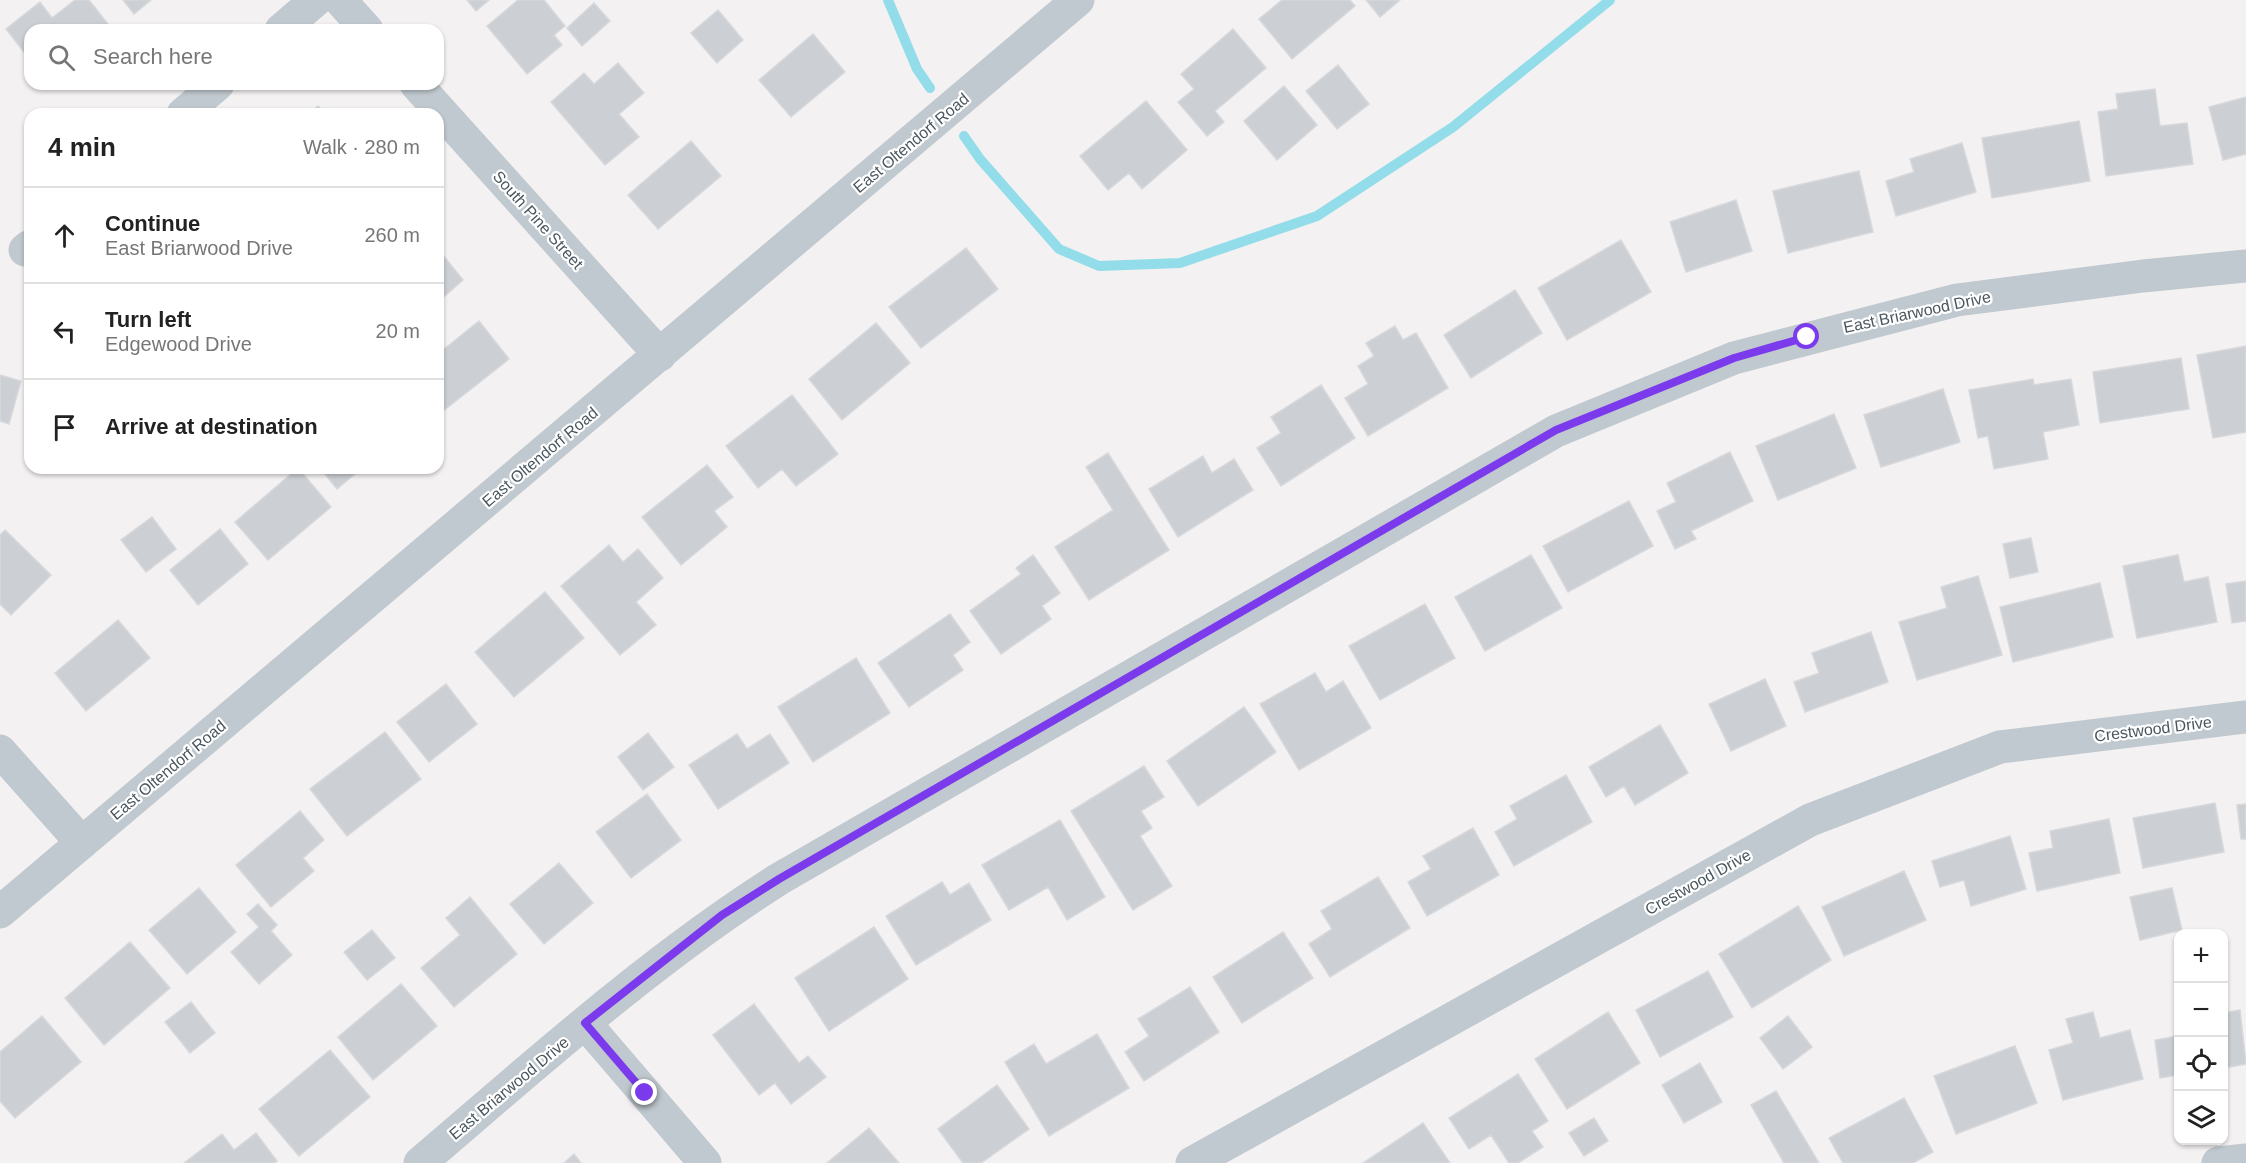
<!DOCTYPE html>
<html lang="en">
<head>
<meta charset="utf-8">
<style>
	:root { --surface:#fff; --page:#f6f6f6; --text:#222; --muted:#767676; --line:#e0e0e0 }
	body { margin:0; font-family:Arial,sans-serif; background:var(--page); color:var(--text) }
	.controls { position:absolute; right:18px; bottom:18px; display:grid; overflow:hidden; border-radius:12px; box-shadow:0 2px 4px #0004 }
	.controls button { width:54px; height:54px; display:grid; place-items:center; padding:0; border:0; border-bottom:2px solid var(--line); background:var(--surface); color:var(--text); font:30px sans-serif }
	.stop { position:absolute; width:18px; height:18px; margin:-14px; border:4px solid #7c3aed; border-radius:50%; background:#fff }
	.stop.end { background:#7c3aed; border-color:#fff; box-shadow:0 2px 6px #0008 }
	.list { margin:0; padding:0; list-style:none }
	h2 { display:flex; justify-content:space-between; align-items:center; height:78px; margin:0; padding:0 24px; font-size:26px }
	h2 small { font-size:20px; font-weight:400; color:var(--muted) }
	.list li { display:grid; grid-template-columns:39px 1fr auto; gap:18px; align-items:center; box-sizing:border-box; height:96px; padding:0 24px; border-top:2px solid var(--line) }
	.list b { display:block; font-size:22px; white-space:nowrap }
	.list p { margin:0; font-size:20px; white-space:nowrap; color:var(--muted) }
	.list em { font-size:20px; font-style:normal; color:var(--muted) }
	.icon { flex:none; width:33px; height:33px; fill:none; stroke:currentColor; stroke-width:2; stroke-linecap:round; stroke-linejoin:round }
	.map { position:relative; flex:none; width:2246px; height:1163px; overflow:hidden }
	.search { position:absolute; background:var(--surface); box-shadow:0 2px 4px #0004; left:24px; top:24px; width:420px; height:66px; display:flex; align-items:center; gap:15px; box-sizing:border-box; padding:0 21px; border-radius:18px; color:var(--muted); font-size:22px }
	.panel { position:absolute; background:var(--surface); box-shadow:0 2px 4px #0004; left:24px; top:108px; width:420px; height:366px; border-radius:18px }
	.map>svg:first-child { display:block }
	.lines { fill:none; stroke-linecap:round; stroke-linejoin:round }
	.stream { stroke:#92dde9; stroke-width:10 }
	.building { fill:#cccfd3; stroke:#d6d8dc; stroke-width:1.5 }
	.street { stroke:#c0c9cf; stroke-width:33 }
	.route { stroke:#7c3aed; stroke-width:8 }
	.labels { text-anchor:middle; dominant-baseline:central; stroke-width:4.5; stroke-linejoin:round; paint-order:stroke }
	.street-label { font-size:16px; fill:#4a565e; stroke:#fff }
</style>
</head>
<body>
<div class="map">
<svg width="2246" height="1163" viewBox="0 0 2246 1163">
	<rect width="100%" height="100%" fill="#f4f1f2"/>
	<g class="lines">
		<path class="stream" d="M 888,0 L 917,69 L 930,88
			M 964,136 L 980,159 L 1059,249 L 1099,266 L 1180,263 L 1317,216 L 1453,127 L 1610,0"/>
	</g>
	<path class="building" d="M 75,0 L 89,0 L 112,29 L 30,30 L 30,60 L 6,29 L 40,2 L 52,18 Z
		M 123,0 L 151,0 L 134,14 Z
		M 467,0 L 489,0 L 476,11 Z
		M 518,0 L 544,0 L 565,26 L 554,35 L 562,45 L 527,74 L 487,26 Z
		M 1282,0 L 1350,0 L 1355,6 L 1292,59 L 1259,19 Z
		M 1366,0 L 1400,0 L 1380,17 Z
		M 594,3 L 610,21 L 582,46 L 567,28 Z
		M 718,10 L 743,40 L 717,63 L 691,33 Z
		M 1233,29 L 1266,68 L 1215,111 L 1224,122 L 1207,136 L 1178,102 L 1194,89 L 1181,74 Z
		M 813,34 L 845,72 L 791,117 L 759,80 Z
		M 618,63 L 644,93 L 619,114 L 639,137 L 605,165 L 551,102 L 584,73 L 594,84 Z
		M 1338,65 L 1369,104 L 1337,129 L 1306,91 Z
		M 1284,86 L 1317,125 L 1277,160 L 1244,121 Z
		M 2155,89 L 2160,126 L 2187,123 L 2193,164 L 2106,176 L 2098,112 L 2118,109 L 2116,94 Z
		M 2246,97 L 2246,154 L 2223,160 L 2209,107 Z
		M 1146,101 L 1187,150 L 1142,189 L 1129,173 L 1108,190 L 1080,156 Z
		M 318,106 L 325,114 L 309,114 Z
		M 2079,121 L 2090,181 L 1992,198 L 1982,138 Z
		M 691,141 L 721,176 L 658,229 L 628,195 Z
		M 1962,143 L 1976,192 L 1896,216 L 1886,181 L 1914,172 L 1910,159 Z
		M 1859,171 L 1873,232 L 1788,253 L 1773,191 Z
		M 1736,200 L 1752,251 L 1686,272 L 1670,222 Z
		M 1621,240 L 1651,292 L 1567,340 L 1538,288 Z
		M 966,248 L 998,289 L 921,348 L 889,307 Z
		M 438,249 L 463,280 L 438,302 Z
		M 1515,290 L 1542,333 L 1471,378 L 1444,335 Z
		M 479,321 L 509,359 L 438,415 L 438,354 Z
		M 876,323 L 910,363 L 842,420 L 809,379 Z
		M 1395,326 L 1403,340 L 1416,333 L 1448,388 L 1368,436 L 1345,398 L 1368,384 L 1358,366 L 1374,356 L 1366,343 Z
		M 2246,346 L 2246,432 L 2213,438 L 2197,355 Z
		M 2181,358 L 2189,409 L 2100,423 L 2093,372 Z
		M 0,375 L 21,381 L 9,424 L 0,421 Z
		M 2033,379 L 2034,385 L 2071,379 L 2079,425 L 2043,432 L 2048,459 L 1994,469 L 1988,436 L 1978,438 L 1969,390 Z
		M 1321,385 L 1355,438 L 1281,486 L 1257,448 L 1281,433 L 1271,417 Z
		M 1943,389 L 1960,442 L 1881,467 L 1864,415 Z
		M 792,395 L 838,454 L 796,486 L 782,469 L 758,488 L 726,446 Z
		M 1834,414 L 1856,468 L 1778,500 L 1756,446 Z
		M 1730,452 L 1753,501 L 1691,531 L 1696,539 L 1675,549 L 1657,511 L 1676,502 L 1667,483 Z
		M 1108,453 L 1169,550 L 1089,600 L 1055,547 L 1113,510 L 1086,467 Z
		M 1203,456 L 1212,473 L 1234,459 L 1253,490 L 1178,537 L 1149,489 Z
		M 707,465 L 733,497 L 714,511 L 727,527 L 681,565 L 642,517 Z
		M 298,468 L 331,507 L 268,560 L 235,522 Z
		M 320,468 L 362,468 L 337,489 Z
		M 1629,501 L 1653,546 L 1568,592 L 1543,546 Z
		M 152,517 L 176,549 L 146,572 L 121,540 Z
		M 220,529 L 248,564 L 198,605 L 170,570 Z
		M 5,530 L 51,575 L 11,615 L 0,604 L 0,535 Z
		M 2031,538 L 2038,572 L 2010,578 L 2003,544 Z
		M 609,545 L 623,562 L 638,549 L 663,578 L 636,602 L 656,625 L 620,655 L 561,586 Z
		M 1033,555 L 1060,593 L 1042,606 L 1051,619 L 1001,654 L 970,611 L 1021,574 L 1016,568 Z
		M 1531,555 L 1562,608 L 1485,651 L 1455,597 Z
		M 2178,555 L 2184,582 L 2208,577 L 2217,622 L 2137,638 L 2123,566 Z
		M 1978,576 L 2002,655 L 1917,680 L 1899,622 L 1947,608 L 1941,587 Z
		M 2246,581 L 2246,621 L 2232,623 L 2226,584 Z
		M 2100,583 L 2113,637 L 2013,662 L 2000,607 Z
		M 545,592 L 584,638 L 514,697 L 475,652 Z
		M 1425,604 L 1455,658 L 1380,700 L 1349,646 Z
		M 950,614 L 970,642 L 953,655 L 963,670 L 909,707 L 878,663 Z
		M 118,620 L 150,658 L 86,711 L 55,673 Z
		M 1871,632 L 1888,682 L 1805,712 L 1794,682 L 1819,673 L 1812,653 Z
		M 856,658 L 890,713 L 813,762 L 778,707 Z
		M 1315,673 L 1326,692 L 1343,681 L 1371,728 L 1299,770 L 1260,704 Z
		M 1765,679 L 1786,726 L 1731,751 L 1709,704 Z
		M 446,684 L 477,724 L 429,762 L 397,722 Z
		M 1244,707 L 1276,752 L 1198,806 L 1167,761 Z
		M 1660,725 L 1688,773 L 1635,805 L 1624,786 L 1606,797 L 1589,767 Z
		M 385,732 L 421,779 L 347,836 L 310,789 Z
		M 648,733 L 674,767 L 643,790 L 618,757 Z
		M 737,734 L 747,749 L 770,734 L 789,763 L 718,809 L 689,765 Z
		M 1144,766 L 1164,797 L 1141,811 L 1152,828 L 1140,836 L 1172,886 L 1133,910 L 1071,811 Z
		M 1566,775 L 1592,822 L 1514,866 L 1495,832 L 1517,819 L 1510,806 Z
		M 647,794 L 681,840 L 631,878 L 596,832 Z
		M 2215,803 L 2224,852 L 2143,868 L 2133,818 Z
		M 2246,804 L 2246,839 L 2241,839 L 2237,805 Z
		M 300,811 L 324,840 L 303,858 L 314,871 L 271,907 L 236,865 Z
		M 2109,819 L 2120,873 L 2037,891 L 2029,853 L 2053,848 L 2050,831 Z
		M 1060,820 L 1105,897 L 1067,920 L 1048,887 L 1009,910 L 982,865 Z
		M 1473,828 L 1499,875 L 1427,916 L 1408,882 L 1431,869 L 1423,856 Z
		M 2010,836 L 2026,889 L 1971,906 L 1964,880 L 1940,887 L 1932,861 Z
		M 559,863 L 593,903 L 544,944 L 510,904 Z
		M 1904,871 L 1926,920 L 1844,956 L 1822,907 Z
		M 1378,877 L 1410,928 L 1330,977 L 1309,944 L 1332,929 L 1321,911 Z
		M 942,882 L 950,895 L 969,883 L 991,920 L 916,965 L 886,916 Z
		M 199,888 L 236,932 L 187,974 L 149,930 Z
		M 2172,888 L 2182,930 L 2140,940 L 2130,897 Z
		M 470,897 L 517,954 L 454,1007 L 421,968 L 460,935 L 446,918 Z
		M 258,904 L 277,925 L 271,931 L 292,955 L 259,984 L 231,952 L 259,927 L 247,914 Z
		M 1798,906 L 1831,960 L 1752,1008 L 1719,954 Z
		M 874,927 L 908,979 L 829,1031 L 795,978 Z
		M 372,930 L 395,958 L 367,980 L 344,952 Z
		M 1283,932 L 1313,978 L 1242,1023 L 1213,977 Z
		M 130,942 L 170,988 L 104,1045 L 65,998 Z
		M 1708,971 L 1733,1017 L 1660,1057 L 1636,1010 Z
		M 401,984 L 437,1026 L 373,1080 L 338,1037 Z
		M 1190,987 L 1219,1032 L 1144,1081 L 1125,1052 L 1149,1036 L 1138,1019 Z
		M 191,1002 L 215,1033 L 190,1053 L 165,1022 Z
		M 754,1004 L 799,1063 L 808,1056 L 826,1077 L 791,1104 L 775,1083 L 759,1095 L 713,1035 Z
		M 2240,1010 L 2246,1064 L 2224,1068 L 2224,1013 Z
		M 1608,1012 L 1640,1063 L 1567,1109 L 1535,1059 Z
		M 2093,1012 L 2100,1038 L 2130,1030 L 2143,1079 L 2063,1100 L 2049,1050 L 2073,1043 L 2066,1019 Z
		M 42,1016 L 81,1062 L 15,1118 L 0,1101 L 0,1052 Z
		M 1788,1016 L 1812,1047 L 1783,1069 L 1760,1038 Z
		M 1097,1034 L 1129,1088 L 1049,1136 L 1005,1062 L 1034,1044 L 1046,1064 Z
		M 2178,1036 L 2178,1075 L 2160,1078 L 2155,1040 Z
		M 2015,1046 L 2037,1103 L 1956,1134 L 1934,1076 Z
		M 330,1050 L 370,1097 L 299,1156 L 259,1109 Z
		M 1700,1063 L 1722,1102 L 1684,1123 L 1662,1085 Z
		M 1518,1074 L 1548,1121 L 1532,1131 L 1543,1147 L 1518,1163 L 1509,1163 L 1491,1135 L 1469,1149 L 1449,1118 Z
		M 997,1085 L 1029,1129 L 981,1163 L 963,1163 L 938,1129 Z
		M 1776,1091 L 1819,1163 L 1784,1163 L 1751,1105 Z
		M 1904,1098 L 1933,1152 L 1913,1163 L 1843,1163 L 1829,1138 Z
		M 1594,1118 L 1608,1141 L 1584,1156 L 1569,1133 Z
		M 1423,1123 L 1450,1163 L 1363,1163 Z
		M 869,1128 L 899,1163 L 827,1163 Z
		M 256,1133 L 277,1161 L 274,1163 L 184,1163 L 222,1134 L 234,1150 Z
		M 574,1154 L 581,1163 L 564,1163 Z"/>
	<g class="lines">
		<path class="street" d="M 340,0 L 367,30
			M 281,30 L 316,0
			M 416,84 L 660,355
			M 183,114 L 218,84
			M 25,250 L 30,246
			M 0,751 L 82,843
			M 0,912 L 1078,0
			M 585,1023 L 705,1163
			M 420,1163 C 536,1064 650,961 779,879 L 1556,431 L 1734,358 L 1957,300 L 2143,276 L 2246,266
			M 1192,1163 L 1810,820 L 2000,747 L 2246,717
			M 2218,1163 L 2246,1160"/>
	</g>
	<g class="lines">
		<path class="route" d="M 645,1093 L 585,1023 L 722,915 L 779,879 L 1556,430 L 1734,358 L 1807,337"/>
	</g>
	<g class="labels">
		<g class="street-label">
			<text transform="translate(911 143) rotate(-40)">East Oltendorf Road</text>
			<text transform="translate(538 220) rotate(48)">South Pine Street</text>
			<text transform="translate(1917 312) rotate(-12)">East Briarwood Drive</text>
			<text transform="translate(540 457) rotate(-40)">East Oltendorf Road</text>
			<text transform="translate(2153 729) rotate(-7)">Crestwood Drive</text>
			<text transform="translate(168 770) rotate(-40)">East Oltendorf Road</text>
			<text transform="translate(1698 882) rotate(-29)">Crestwood Drive</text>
			<text transform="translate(509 1088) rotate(-40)">East Briarwood Drive</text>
		</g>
	</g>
</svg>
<div class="controls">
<button>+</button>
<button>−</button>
<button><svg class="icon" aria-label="locate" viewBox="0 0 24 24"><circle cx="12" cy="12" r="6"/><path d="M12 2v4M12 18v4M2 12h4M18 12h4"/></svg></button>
<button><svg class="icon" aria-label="layers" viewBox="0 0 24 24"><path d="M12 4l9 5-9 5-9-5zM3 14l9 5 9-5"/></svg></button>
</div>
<div class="stop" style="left:1807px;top:337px"></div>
<div class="stop end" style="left:645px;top:1093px"></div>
<div class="search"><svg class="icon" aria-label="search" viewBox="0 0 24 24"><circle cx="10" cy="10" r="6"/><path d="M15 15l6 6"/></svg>Search here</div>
<section class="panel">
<h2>4 min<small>Walk · 280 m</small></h2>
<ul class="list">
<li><svg class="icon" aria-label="ahead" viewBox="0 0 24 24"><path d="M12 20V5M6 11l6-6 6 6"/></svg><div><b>Continue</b><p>East Briarwood Drive</p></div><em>260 m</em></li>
<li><svg class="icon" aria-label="left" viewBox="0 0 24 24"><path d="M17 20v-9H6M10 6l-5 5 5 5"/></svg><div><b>Turn left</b><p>Edgewood Drive</p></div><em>20 m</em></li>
<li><svg class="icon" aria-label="arrive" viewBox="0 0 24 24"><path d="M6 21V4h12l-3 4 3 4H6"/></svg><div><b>Arrive at destination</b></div></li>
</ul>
</section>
</div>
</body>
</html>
